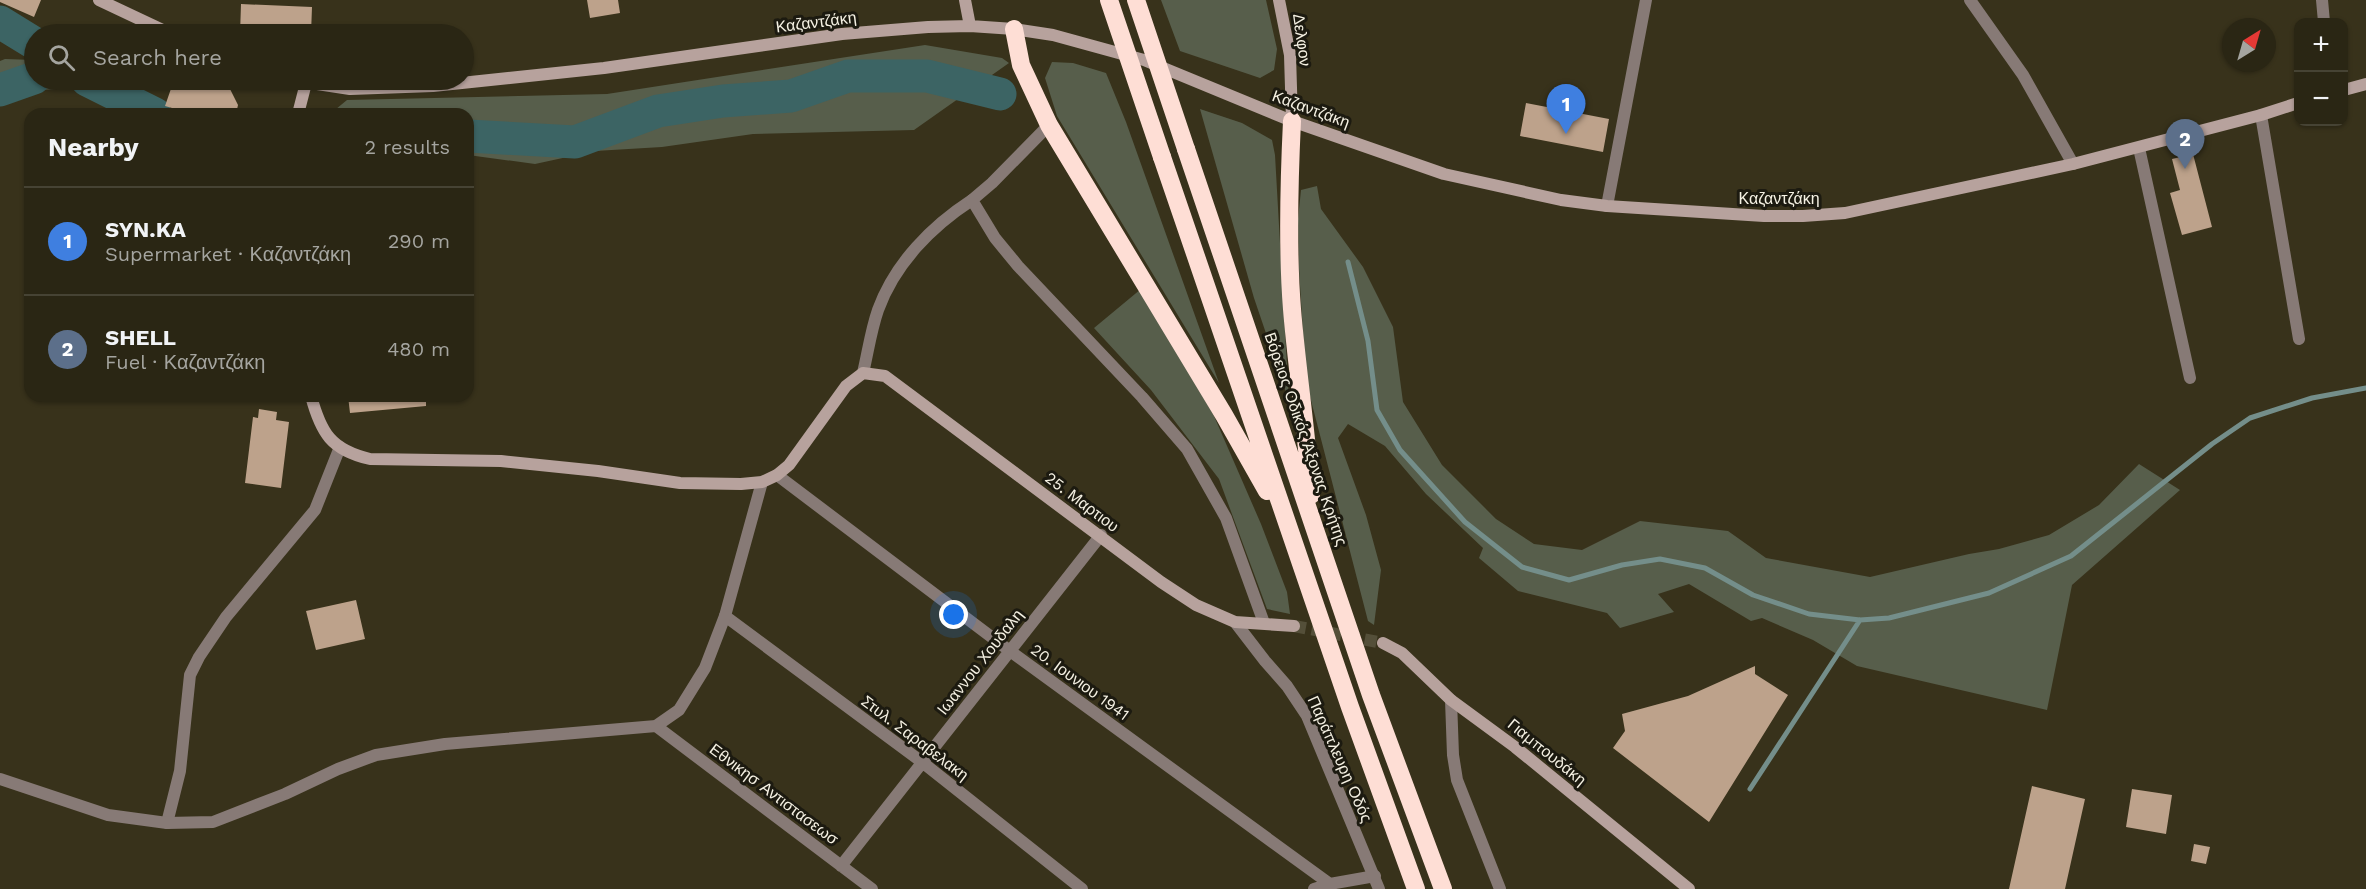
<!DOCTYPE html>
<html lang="en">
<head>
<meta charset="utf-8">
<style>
	:root { --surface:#2a2614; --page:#322e1d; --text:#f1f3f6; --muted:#a5a5a0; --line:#464334; --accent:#ea580c }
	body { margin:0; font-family:"Work Sans",sans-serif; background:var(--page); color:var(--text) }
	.controls { position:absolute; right:18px; top:18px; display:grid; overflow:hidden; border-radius:12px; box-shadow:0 2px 4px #0004 }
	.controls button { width:54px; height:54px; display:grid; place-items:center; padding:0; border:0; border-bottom:2px solid var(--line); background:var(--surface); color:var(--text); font:30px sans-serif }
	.compass { position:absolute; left:2222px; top:18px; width:54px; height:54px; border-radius:50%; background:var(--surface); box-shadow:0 2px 4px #0004; rotate:37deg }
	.you { position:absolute; left:954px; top:615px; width:21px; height:21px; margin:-15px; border:4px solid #fff; border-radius:50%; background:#1a73e8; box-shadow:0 0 0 9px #1a73e833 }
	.badge { display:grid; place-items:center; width:39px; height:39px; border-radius:50%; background:var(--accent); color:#fff; font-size:20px; font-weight:700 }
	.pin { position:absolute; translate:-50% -50px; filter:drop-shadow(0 2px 3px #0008) }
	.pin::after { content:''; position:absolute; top:32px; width:21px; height:18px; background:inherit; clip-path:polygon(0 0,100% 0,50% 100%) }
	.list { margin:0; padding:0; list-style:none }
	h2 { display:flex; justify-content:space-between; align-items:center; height:78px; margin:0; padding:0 24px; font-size:26px }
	h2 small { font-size:20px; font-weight:400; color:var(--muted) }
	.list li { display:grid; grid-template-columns:39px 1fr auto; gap:18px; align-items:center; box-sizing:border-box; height:108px; padding:0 24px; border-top:2px solid var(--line) }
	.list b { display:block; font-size:22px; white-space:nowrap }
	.list p { margin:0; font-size:20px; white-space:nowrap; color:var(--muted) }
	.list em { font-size:20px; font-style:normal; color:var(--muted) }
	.icon { flex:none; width:33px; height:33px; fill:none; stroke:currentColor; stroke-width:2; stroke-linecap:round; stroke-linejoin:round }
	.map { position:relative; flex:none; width:2366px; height:889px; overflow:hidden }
	.search { position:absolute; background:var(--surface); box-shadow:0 2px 4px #0004; left:24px; top:24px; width:450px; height:66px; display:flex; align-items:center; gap:15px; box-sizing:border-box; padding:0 21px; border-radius:33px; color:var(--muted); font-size:22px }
	.panel { position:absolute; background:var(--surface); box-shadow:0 2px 4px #0004; left:24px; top:108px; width:450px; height:294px; border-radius:18px }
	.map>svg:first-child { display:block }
	.green { fill:#575e4b }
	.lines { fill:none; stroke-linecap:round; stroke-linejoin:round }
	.stream { stroke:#748e8a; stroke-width:5 }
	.river { stroke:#3c6464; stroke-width:33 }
	.building { fill:#bda28b }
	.secondary-tunnel { stroke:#544f39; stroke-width:12; stroke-dasharray:12 6; stroke-linecap:butt }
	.minor { stroke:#877a76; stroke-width:12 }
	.tertiary { stroke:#877a76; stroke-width:12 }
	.secondary { stroke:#b7a29d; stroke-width:12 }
	.motorway { stroke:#feded5; stroke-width:18 }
	.motorway-bridge { stroke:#feded5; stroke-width:18 }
	.labels { text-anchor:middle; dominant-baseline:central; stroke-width:6; stroke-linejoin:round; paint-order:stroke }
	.street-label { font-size:16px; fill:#f5f1e3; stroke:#1c1a10 }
</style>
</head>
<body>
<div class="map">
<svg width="2366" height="889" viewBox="0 0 2366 889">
	<rect width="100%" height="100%" fill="#38321b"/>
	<path class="green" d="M 1161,0 L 1266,0 L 1277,49 L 1274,70 L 1260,78 L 1180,51 Z
		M 925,45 L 1002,58 L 1009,63 L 914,130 L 753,134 L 662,147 L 595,151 L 535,164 L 468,155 L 468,114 L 330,114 L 347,100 L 607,94 Z
		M 5,59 L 34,60 L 34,80 L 78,80 L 59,89 L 25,91 L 0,102 L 0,61 Z
		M 1052,62 L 1073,63 L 1106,73 L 1126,122 L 1219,383 L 1057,116 L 1045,78 Z
		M 1200,109 L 1242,123 L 1272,140 L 1275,155 L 1289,401 L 1254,298 Z
		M 1317,186 L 1321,209 L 1363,267 L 1393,327 L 1403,402 L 1442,465 L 1496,519 L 1534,544 L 1582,550 L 1640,521 L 1728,531 L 1766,558 L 1870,577 L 1969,554 L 1999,549 L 2049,535 L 2099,505 L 2139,464 L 2180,490 L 2072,585 L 2047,710 L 1857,666 L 1813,640 L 1762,618 L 1751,621 L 1689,584 L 1658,594 L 1674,612 L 1620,628 L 1607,613 L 1518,591 L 1479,558 L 1483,548 L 1426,494 L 1385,446 L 1348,424 L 1338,438 L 1366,515 L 1381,570 L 1374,625 L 1368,621 L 1306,381 L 1299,269 L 1298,219 L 1301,190 Z
		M 1141,289 L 1214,416 L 1261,524 L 1287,592 L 1290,614 L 1267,609 L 1219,479 L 1151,390 L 1094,328 Z"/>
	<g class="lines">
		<path class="stream" d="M 1348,262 L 1368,341 L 1377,410 L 1400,450 L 1465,522 L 1522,567 L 1569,580 L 1622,565 L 1660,559 L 1705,568 L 1753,595 L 1809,614 L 1860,620 L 1889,618 L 1989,593 L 2071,556 L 2212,444 L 2250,418 L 2312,398 L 2366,388
			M 1750,789 L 1860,620"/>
		<path class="river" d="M 0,22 L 34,43
			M 87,80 L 155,114
			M 0,90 L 34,78
			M 468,136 L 575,142 L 658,111 L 723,101 L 791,96 L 848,76 L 927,76 L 1000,94"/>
	</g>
	<path class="building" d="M 0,0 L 41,0 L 34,17 L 0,2 Z
		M 587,0 L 618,0 L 620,13 L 590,18 Z
		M 241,4 L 312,7 L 311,34 L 240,34 Z
		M 174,80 L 207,80 L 230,89 L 238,105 L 236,114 L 193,114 L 165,106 Z
		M 1526,103 L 1609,119 L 1603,152 L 1520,136 Z
		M 2193,154 L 2212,227 L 2182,235 L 2170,193 L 2180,190 L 2172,159 Z
		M 348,396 L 426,396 L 426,406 L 350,413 Z
		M 259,409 L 277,412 L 276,420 L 289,422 L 281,488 L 245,483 L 253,417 L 258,418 Z
		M 356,600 L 365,639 L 316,650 L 306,611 Z
		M 1755,666 L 1755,674 L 1788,695 L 1709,822 L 1613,748 L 1625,731 L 1622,714 L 1688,696 Z
		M 2032,786 L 2085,799 L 2065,889 L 2009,889 Z
		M 2132,789 L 2172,795 L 2166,834 L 2126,827 Z
		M 2194,844 L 2210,847 L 2206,864 L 2191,861 Z"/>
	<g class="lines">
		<path class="secondary-tunnel" d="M 1294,626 L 1383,643"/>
		<path class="minor" d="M 1970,0 L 2023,75 L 2073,164
			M 2322,0 L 2324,22
			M 2261,115 L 2299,339
			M 2139,148 L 2190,378
			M 1607,206 L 1646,0
			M 863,373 C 868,352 871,330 878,310 C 895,263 932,226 972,200
			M 777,475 L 1010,651 L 1330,884 L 1375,876
			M 725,616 L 922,762 L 1082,889
			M 656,726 L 872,889
			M 167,823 L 180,771 L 190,675 L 199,657 L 226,617 L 315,510 L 340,447
			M 841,866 L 1101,535
			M 1314,889 L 1330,884"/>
		<path class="tertiary" d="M 1049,125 L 992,183 L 972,200 L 995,238 L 1018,266 L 1142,397 L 1187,449 L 1226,518 L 1264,623
			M 1235,622 L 1265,661 L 1287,686 L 1307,716 L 1379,889
			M 1451,700 L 1453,755 L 1457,780 L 1500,889
			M 0,779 L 108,815 L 167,823 L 213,822 L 285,794 L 338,769 L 376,755 L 445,744 L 656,726 L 679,710 L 705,668 L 725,616 L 762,482"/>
		<path class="secondary" d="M 99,0 L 171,34
			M 965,0 L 970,26
			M 1279,0 L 1290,55 L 1292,121
			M 291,80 L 350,89 L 433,86 L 604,68 L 842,34 L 928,27 L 970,26 L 1014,29 L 1053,35 L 1144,60 L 1292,121 L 1444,174 L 1561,200 L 1607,206 L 1764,216 L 1803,216 L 1845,213 L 2073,164 L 2261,115 L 2298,103
			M 2344,90 L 2366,84
			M 298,114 L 306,83
			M 311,396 C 321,433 331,450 370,459 L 501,461 L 598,471 L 680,483 L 741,484 L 762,482 L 777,475 L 789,465 L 846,386 L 863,373 L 885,376 L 1161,582 L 1196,605 L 1235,622 L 1294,626
			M 1383,643 L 1402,653 L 1451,700 L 1515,747 L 1689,889"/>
		<path class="motorway" d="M 1014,29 L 1021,65 L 1049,125 L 1224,415 L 1267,491
			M 1292,121 C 1289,183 1287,246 1292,309 C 1297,371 1307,433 1311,495
			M 1186,149 L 1371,695 L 1443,889
			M 1162,157 L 1350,707 L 1416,889"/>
		<path class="motorway-bridge" d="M 1109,0 L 1162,157
			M 1136,0 L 1186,149"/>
	</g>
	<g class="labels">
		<g class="street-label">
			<text transform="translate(816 22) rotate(-7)">Καζαντζάκη</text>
			<text transform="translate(1302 40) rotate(82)">Δελφον</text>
			<text transform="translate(1311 109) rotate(20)">Καζαντζάκη</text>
			<text x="1779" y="198">Καζαντζάκη</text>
			<text transform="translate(1306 439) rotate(71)">Βόρειος Οδικός Άξονας Κρήτης</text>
			<text transform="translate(1082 502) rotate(37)">25. Μαρτιου</text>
			<text transform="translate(980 662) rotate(-52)">Ιωαννου Χουδαλη</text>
			<text transform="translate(1080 682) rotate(36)">20. Ιουνιου 1941</text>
			<text transform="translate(915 738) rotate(37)">Στυλ. Σαραβελακη</text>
			<text transform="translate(1547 752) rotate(39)">Γιαμπουδάκη</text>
			<text transform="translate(1340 759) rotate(66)">Παράπλευρη Οδός</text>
			<text transform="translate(774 794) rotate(37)">Εθνικησ Αντιστασεωσ</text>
		</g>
	</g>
</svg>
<div class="controls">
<button>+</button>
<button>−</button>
</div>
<svg class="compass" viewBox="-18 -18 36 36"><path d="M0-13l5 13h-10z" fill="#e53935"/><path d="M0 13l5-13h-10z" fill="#a5a5a0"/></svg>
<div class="you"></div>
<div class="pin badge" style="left:1566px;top:134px;background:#3f7fe0">1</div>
<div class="pin badge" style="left:2185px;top:169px;background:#5c6f8a">2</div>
<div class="search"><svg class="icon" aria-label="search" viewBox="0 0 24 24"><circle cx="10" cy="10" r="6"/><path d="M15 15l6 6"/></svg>Search here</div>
<section class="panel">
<h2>Nearby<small>2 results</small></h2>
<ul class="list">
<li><span class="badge" style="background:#3f7fe0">1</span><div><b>SYN.KA</b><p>Supermarket · Καζαντζάκη</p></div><em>290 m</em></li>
<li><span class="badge" style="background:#5c6f8a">2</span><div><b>SHELL</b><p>Fuel · Καζαντζάκη</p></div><em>480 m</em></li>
</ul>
</section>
</div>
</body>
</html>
